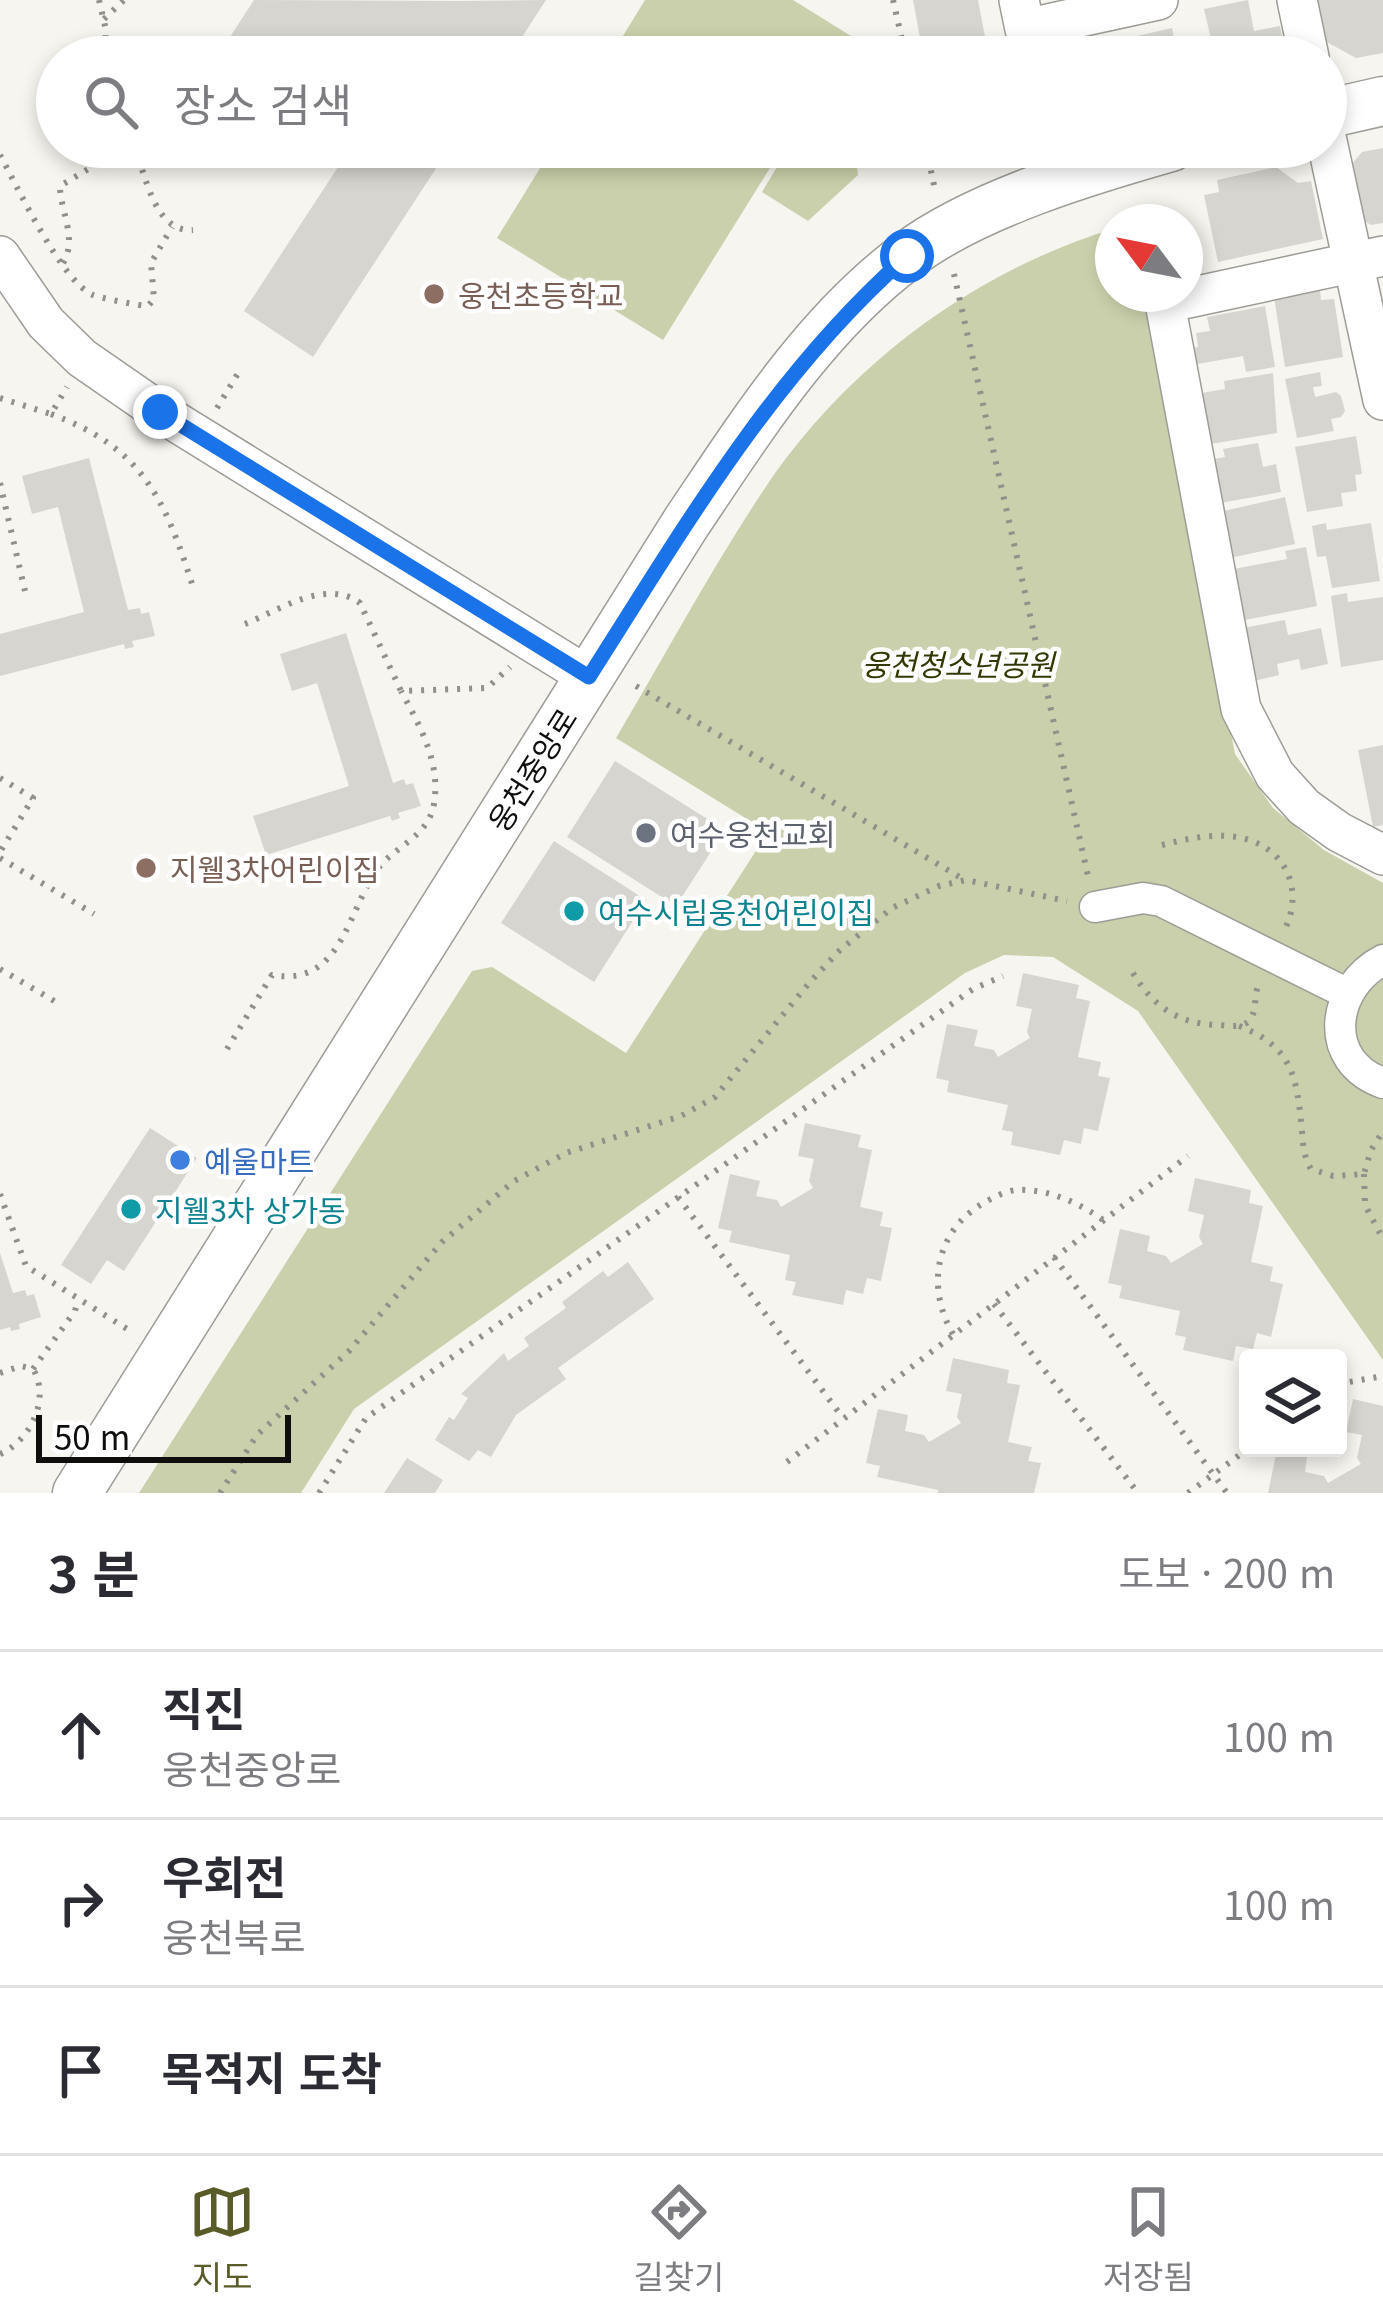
<!DOCTYPE html>
<html lang="ko">
<head>
<meta charset="utf-8">
<style>
	:root { --surface:#fff; --page:#f7f7f7; --text:#2b2b33; --muted:#7c7c81; --line:#e1e1e2; --accent:#595b28 }
	body { margin:0; font-family:Georgia,"Noto Sans KR",serif; background:var(--page); color:var(--text) }
	.controls { position:absolute; right:36px; bottom:36px; display:grid; overflow:hidden; border-radius:12px; box-shadow:0 6px 18px #0003 }
	.controls button { width:108px; height:108px; display:grid; place-items:center; padding:0; border:0; border-bottom:3px solid var(--line); background:var(--surface); color:var(--text); font:60px sans-serif }
	.compass { position:absolute; left:1095px; top:204px; width:108px; height:108px; border-radius:50%; background:var(--surface); box-shadow:0 6px 18px #0003; rotate:302deg }
	.scale { position:absolute; left:36px; bottom:30px; width:255px; box-sizing:border-box; padding-left:12px; border:6px solid #0f0e0c; border-top:0; font-size:33px; line-height:42px; white-space:nowrap; color:#0f0e0c; -webkit-text-stroke:9px #fff; paint-order:stroke }
	.stop { position:absolute; width:36px; height:36px; margin:-27px; border:9px solid #1a73e8; border-radius:50%; background:#fff }
	.stop.end { background:#1a73e8; border-color:#fff; box-shadow:0 3px 12px #0008 }
	.list { margin:0; padding:0; list-style:none }
	h2 { display:flex; justify-content:space-between; align-items:center; height:156px; margin:0; padding:0 48px; font-size:51px }
	h2 small { font-size:39px; font-weight:400; color:var(--muted) }
	.list li { display:grid; grid-template-columns:78px 1fr auto; gap:36px; align-items:center; box-sizing:border-box; height:168px; padding:0 48px; border-top:3px solid var(--line) }
	.list b { display:block; font-size:45px; white-space:nowrap }
	.list p { margin:0; font-size:39px; white-space:nowrap; color:var(--muted) }
	.list em { font-size:39px; font-style:normal; color:var(--muted) }
	.icon { flex:none; width:66px; height:66px; fill:none; stroke:currentColor; stroke-width:2; stroke-linecap:round; stroke-linejoin:round }
	.map { position:relative; flex:none; width:1383px; height:1493px; overflow:hidden }
	.search { position:absolute; background:var(--surface); box-shadow:0 6px 18px #0003; left:36px; right:36px; top:36px; height:132px; display:flex; align-items:center; gap:30px; box-sizing:border-box; padding:0 42px; border-radius:66px; color:var(--muted); font-size:45px }
	.sheet { height:660px; background:var(--surface) }
	nav { display:flex; justify-content:space-around; align-items:center; box-sizing:border-box; height:168px; border-top:3px solid var(--line); background:var(--surface); font-size:33px; color:var(--muted) }
	nav a { display:grid; justify-items:center; gap:6px }
	nav .on { color:var(--accent) }
	.map>svg:first-child { display:block }
	.green { fill:#cad0ab }
	.building { fill:#d7d5cf }
	.lines { fill:none; stroke-linecap:round; stroke-linejoin:round }
	.pedestrian-casing { stroke:#9e9c96; stroke-width:33 }
	.minor-casing { stroke:#9e9c96; stroke-width:42 }
	.tertiary-casing { stroke:#9e9c96; stroke-width:51 }
	.path { stroke:#91908b; stroke-width:6; stroke-dasharray:3 9; stroke-linecap:butt }
	.pedestrian { stroke:#fff; stroke-width:30 }
	.minor { stroke:#fff; stroke-width:39 }
	.tertiary { stroke:#fff; stroke-width:48 }
	.route { stroke:#1a73e8; stroke-width:15 }
	.education-dot { fill:#8d6e63; stroke:#fff; stroke-width:4.5 }
	.worship-dot { fill:#6b7280; stroke:#fff; stroke-width:4.5 }
	.culture-dot { fill:#0f9aa8; stroke:#fff; stroke-width:4.5 }
	.shop-dot { fill:#3f7fe0; stroke:#fff; stroke-width:4.5 }
	.labels { text-anchor:middle; dominant-baseline:central; stroke-width:9; stroke-linejoin:round; paint-order:stroke }
	.education-label { font-size:30px; fill:#785e54; stroke:#fff; text-anchor:start }
	.park-label { font-size:30px; font-style:italic; fill:#333802; stroke:#fff }
	.street-label { font-size:30px; fill:#0f0e0c; stroke:#fff }
	.worship-label { font-size:30px; fill:#5b616d; stroke:#fff; text-anchor:start }
	.culture-label { font-size:30px; fill:#0d838f; stroke:#fff; text-anchor:start }
	.shop-label { font-size:30px; fill:#366cbe; stroke:#fff; text-anchor:start }
</style>
</head>
<body>
<div class="map">
<svg width="1383" height="1493" viewBox="0 0 1383 1493">
	<rect width="100%" height="100%" fill="#f7f5ef"/>
	<path class="green" d="M 645,0 L 793,0 L 851,36 L 838,57 L 610,57 Z
		M 553,147 L 783,147 L 663,340 L 497,238 Z
		M 789,147 L 854,147 L 858,175 L 808,221 L 762,192 Z
		M 1113,229 L 1113,294 L 1147,294 L 1235,754 L 1273,808 L 1324,850 L 1383,883 L 1383,1360 L 1138,1011 L 1053,957 L 1004,955 L 965,973 L 354,1409 L 301,1493 L 139,1493 L 472,971 L 492,967 L 626,1053 L 768,832 L 616,738 C 664,657 709,573 761,494 C 842,370 971,272 1113,229 Z"/>
	<path class="building" d="M 254,0 L 457,1 L 546,0 L 509,57 L 217,57 Z
		M 913,0 L 978,0 L 985,37 L 967,40 L 970,51 L 950,55 L 949,49 L 923,54 Z
		M 1248,0 L 1254,31 L 1280,26 L 1286,57 L 1190,57 L 1187,44 L 1211,39 L 1204,9 Z
		M 1316,0 L 1383,0 L 1383,53 L 1356,58 L 1323,40 Z
		M 1172,28 L 1178,57 L 1119,57 L 1115,41 Z
		M 223,147 L 270,147 L 256,168 Z
		M 351,147 L 450,147 L 313,357 L 244,311 Z
		M 1383,148 L 1383,223 L 1371,225 L 1355,215 L 1345,172 L 1362,152 Z
		M 1276,167 L 1298,183 L 1311,181 L 1323,239 L 1218,262 L 1204,195 L 1219,192 L 1217,180 Z
		M 1320,290 L 1321,300 L 1334,299 L 1343,357 L 1285,367 L 1274,297 Z
		M 1265,306 L 1275,367 L 1246,372 L 1243,356 L 1186,366 L 1184,350 L 1198,347 L 1196,333 L 1210,331 L 1207,317 Z
		M 1320,372 L 1322,386 L 1313,387 L 1315,397 L 1336,392 L 1341,396 L 1345,411 L 1341,417 L 1331,419 L 1334,431 L 1297,438 L 1285,379 Z
		M 1273,373 L 1277,433 L 1199,446 L 1190,395 L 1225,389 L 1224,381 Z
		M 1356,436 L 1362,474 L 1355,475 L 1357,491 L 1341,493 L 1343,506 L 1307,512 L 1295,447 Z
		M 1258,443 L 1263,467 L 1276,464 L 1281,492 L 1209,505 L 1201,461 L 1225,457 L 1223,449 Z
		M 89,458 L 128,610 L 140,608 L 141,614 L 149,612 L 155,636 L 132,641 L 134,647 L 125,649 L 124,644 L 0,676 L 0,634 L 84,612 L 58,507 L 32,514 L 22,476 Z
		M 1285,497 L 1295,544 L 1225,559 L 1215,513 Z
		M 1326,523 L 1327,530 L 1371,523 L 1380,581 L 1332,588 L 1326,556 L 1317,557 L 1312,526 Z
		M 1306,547 L 1317,606 L 1240,621 L 1223,571 L 1287,559 L 1285,551 Z
		M 1347,593 L 1348,602 L 1383,597 L 1383,660 L 1341,667 L 1331,596 Z
		M 1285,620 L 1288,635 L 1321,628 L 1328,664 L 1301,670 L 1299,659 L 1277,664 L 1279,675 L 1254,681 L 1243,628 Z
		M 346,633 L 393,783 L 404,779 L 406,785 L 413,783 L 421,806 L 398,813 L 400,818 L 392,821 L 390,816 L 266,855 L 253,816 L 349,786 L 317,683 L 292,691 L 280,654 Z
		M 1383,745 L 1383,825 L 1373,827 L 1358,750 Z
		M 615,761 L 725,830 L 676,906 L 567,837 Z
		M 554,841 L 646,900 L 594,982 L 501,923 Z
		M 1023,973 L 1079,985 L 1076,998 L 1090,1001 L 1078,1057 L 1101,1062 L 1098,1076 L 1110,1078 L 1098,1131 L 1084,1128 L 1081,1144 L 1064,1140 L 1060,1155 L 1011,1145 L 1013,1132 L 1002,1130 L 1008,1105 L 947,1092 L 949,1081 L 936,1078 L 947,1024 L 978,1030 L 974,1046 L 994,1050 L 998,1057 L 1030,1038 L 1027,1032 L 1032,1009 L 1016,1006 Z
		M 805,1123 L 861,1135 L 858,1147 L 872,1150 L 860,1207 L 883,1212 L 880,1226 L 892,1228 L 881,1281 L 867,1278 L 863,1294 L 846,1290 L 843,1305 L 792,1295 L 796,1282 L 785,1280 L 790,1255 L 729,1242 L 732,1231 L 718,1228 L 730,1174 L 760,1181 L 756,1196 L 777,1200 L 781,1207 L 813,1188 L 809,1181 L 814,1159 L 798,1156 Z
		M 150,1128 L 197,1158 L 124,1271 L 107,1260 L 91,1284 L 61,1265 Z
		M 1195,1178 L 1251,1190 L 1249,1203 L 1263,1206 L 1251,1262 L 1273,1267 L 1270,1281 L 1283,1284 L 1271,1337 L 1257,1333 L 1253,1349 L 1236,1346 L 1233,1361 L 1183,1350 L 1186,1337 L 1175,1335 L 1180,1311 L 1119,1298 L 1122,1286 L 1108,1283 L 1120,1229 L 1150,1236 L 1147,1251 L 1166,1256 L 1171,1263 L 1203,1244 L 1199,1237 L 1204,1215 L 1188,1211 Z
		M 0,1253 L 13,1293 L 25,1290 L 27,1296 L 34,1294 L 41,1317 L 19,1324 L 20,1329 L 11,1331 L 10,1327 L 0,1330 Z
		M 628,1262 L 654,1299 L 558,1368 L 566,1379 L 516,1415 L 491,1457 L 478,1450 L 469,1461 L 435,1440 L 449,1417 L 454,1420 L 468,1398 L 461,1394 L 504,1353 L 508,1361 L 529,1346 L 524,1338 L 566,1308 L 562,1302 L 603,1271 L 608,1277 Z
		M 953,1358 L 1009,1370 L 1007,1383 L 1020,1385 L 1008,1442 L 1032,1447 L 1028,1461 L 1041,1463 L 1034,1493 L 938,1493 L 938,1490 L 877,1477 L 880,1466 L 866,1463 L 878,1409 L 908,1415 L 905,1431 L 924,1435 L 929,1442 L 961,1423 L 957,1417 L 962,1394 L 946,1391 Z
		M 1353,1399 L 1383,1406 L 1383,1493 L 1268,1493 L 1277,1450 L 1307,1457 L 1305,1472 L 1324,1476 L 1328,1483 L 1361,1464 L 1357,1458 L 1362,1435 L 1346,1432 Z
		M 407,1458 L 443,1480 L 435,1493 L 384,1493 Z"/>
	<g class="lines">
		<defs>
			<path id="pedestrian" d="M 1095,907 L 1143,898 L 1161,901 L 1346,993
				M 1383,960 C 1331,987 1321,1061 1383,1083"/>
			<path id="minor" d="M 1019,0 L 1025,29 L 1158,0
				M 1297,0 L 1309,57
				M 1326,137 L 1383,400
				M 0,256 L 46,323 L 82,358 L 160,412 L 589,677
				M 1383,256 L 1165,303 L 1241,709 L 1275,775 L 1304,807 L 1339,832 L 1383,855"/>
			<path id="tertiary" d="M 1326,114 L 1383,101
				M 77,1493 L 686,523 C 750,428 815,324 908,255 C 976,204 1090,170 1171,147"/>
		</defs>
		<use href="#pedestrian" class="pedestrian-casing"/>
		<use href="#minor" class="minor-casing"/>
		<use href="#tertiary" class="tertiary-casing"/>
		<path class="path" d="M 99,0 L 106,30 L 105,57
			M 893,0 L 906,57
			M 104,19 L 124,0
			M 135,147 C 145,175 155,233 193,230
			M 926,147 L 935,190
			M 0,155 C 17,186 62,282 93,295 C 101,298 140,306 148,306 L 154,299 L 151,263 L 172,227
			M 63,263 C 78,239 60,211 60,186 L 90,168 L 103,147
			M 954,274 L 1088,876
			M 0,398 L 51,414 L 67,387
			M 217,408 L 240,370
			M 51,414 C 143,448 165,499 193,587
			M 0,483 L 25,591
			M 245,624 C 279,610 326,578 360,603 L 401,691 L 487,688 L 510,667
			M 636,686 L 963,879
			M 0,778 L 33,798 L 0,852
			M 1162,845 C 1186,839 1212,833 1237,837 C 1284,845 1305,887 1285,929
			M 0,858 L 94,914
			M 0,969 L 56,1002
			M 1133,973 C 1153,1007 1180,1025 1220,1025 C 1230,1026 1241,1028 1249,1021 C 1258,1011 1253,995 1259,984
			M 1239,1026 C 1294,1047 1297,1079 1302,1132 C 1303,1146 1304,1157 1311,1169 L 1333,1176 L 1364,1174 L 1371,1150 L 1383,1131
			M 227,1049 L 272,975 C 344,988 348,905 380,866 C 398,845 429,835 434,804 C 441,763 420,726 401,691
			M 1364,1174 L 1365,1205 L 1383,1239
			M 0,1194 L 26,1266 L 132,1332
			M 678,1197 L 843,1418
			M 1054,1257 L 1227,1493
			M 994,1304 L 1138,1493
			M 953,1334 C 926,1288 935,1232 982,1204 C 992,1198 1005,1191 1016,1190 C 1046,1188 1080,1203 1103,1220
			M 33,1369 L 75,1311 L 78,1299
			M 0,1373 L 21,1366 L 33,1369
			M 1338,1384 L 1383,1376
			M 0,1454 C 30,1441 51,1399 33,1369
			M 787,1462 L 1188,1156
			M 220,1493 L 257,1435 L 349,1351 L 442,1242 L 514,1181 L 566,1153 L 681,1116 L 715,1097 L 810,982 L 840,950 L 892,908 L 939,886 L 966,880 L 1067,901
			M 319,1493 L 366,1418 L 973,989 L 1003,976
			M 1188,1493 L 1249,1448"/>
		<use href="#pedestrian" class="pedestrian"/>
		<use href="#minor" class="minor"/>
		<use href="#tertiary" class="tertiary"/>
	</g>
	<g class="lines">
		<path class="route" d="M 160,412 L 589,677 C 684,528 773,374 907,256"/>
	</g>
	<g class="education-dot">
		<circle cx="434" cy="294" r="12"/>
		<circle cx="146" cy="868" r="12"/>
	</g>
	<circle class="worship-dot" cx="646" cy="833" r="12"/>
	<g class="culture-dot">
		<circle cx="574" cy="911" r="12"/>
		<circle cx="131" cy="1209" r="12"/>
	</g>
	<circle class="shop-dot" cx="180" cy="1160" r="12"/>
	<g class="labels">
		<g class="education-label">
			<text x="458" y="294">웅천초등학교</text>
			<text x="170" y="868">지웰3차어린이집</text>
		</g>
		<g class="park-label">
			<text x="958" y="663">웅천청소년공원</text>
		</g>
		<g class="street-label">
			<text transform="translate(531 769) rotate(-58)">웅천중앙로</text>
		</g>
		<g class="worship-label">
			<text x="670" y="833">여수웅천교회</text>
		</g>
		<g class="culture-label">
			<text x="598" y="911">여수시립웅천어린이집</text>
			<text x="155" y="1209">지웰3차 상가동</text>
		</g>
		<g class="shop-label">
			<text x="204" y="1160">예울마트</text>
		</g>
	</g>
</svg>
<div class="controls">
<button><svg class="icon" aria-label="layers" viewBox="0 0 24 24"><path d="M12 4l9 5-9 5-9-5zM3 14l9 5 9-5"/></svg></button>
</div>
<svg class="compass" viewBox="-18 -18 36 36"><path d="M0-13l5 13h-10z" fill="#e53935"/><path d="M0 13l5-13h-10z" fill="#7c7c81"/></svg>
<div class="scale">50 m</div>
<div class="stop" style="left:907px;top:256px"></div>
<div class="stop end" style="left:160px;top:412px"></div>
<div class="search"><svg class="icon" aria-label="search" viewBox="0 0 24 24"><circle cx="10" cy="10" r="6"/><path d="M15 15l6 6"/></svg>장소 검색</div>
</div>
<section class="sheet">
<h2>3 분<small>도보 · 200 m</small></h2>
<ul class="list">
<li><svg class="icon" aria-label="ahead" viewBox="0 0 24 24"><path d="M12 20V5M6 11l6-6 6 6"/></svg><div><b>직진</b><p>웅천중앙로</p></div><em>100 m</em></li>
<li><svg class="icon" aria-label="right" viewBox="0 0 24 24"><path d="M7 20v-9h11M14 6l5 5-5 5"/></svg><div><b>우회전</b><p>웅천북로</p></div><em>100 m</em></li>
<li><svg class="icon" aria-label="arrive" viewBox="0 0 24 24"><path d="M6 21V4h12l-3 4 3 4H6"/></svg><div><b>목적지 도착</b></div></li>
</ul>
</section>
<nav>
<a class="on"><svg class="icon" aria-label="map" viewBox="0 0 24 24"><path d="M3 6l6-2 6 2 6-2v14l-6 2-6-2-6 2zM9 4v14M15 6v14"/></svg>지도</a>
<a><svg class="icon" aria-label="directions" viewBox="0 0 24 24"><path d="M12 3l9 9-9 9-9-9zM9 14v-3h6M13 9l2 2-2 2"/></svg>길찾기</a>
<a><svg class="icon" aria-label="saved" viewBox="0 0 24 24"><path d="M7 4h10v16l-5-4-5 4z"/></svg>저장됨</a>
</nav>
</body>
</html>
